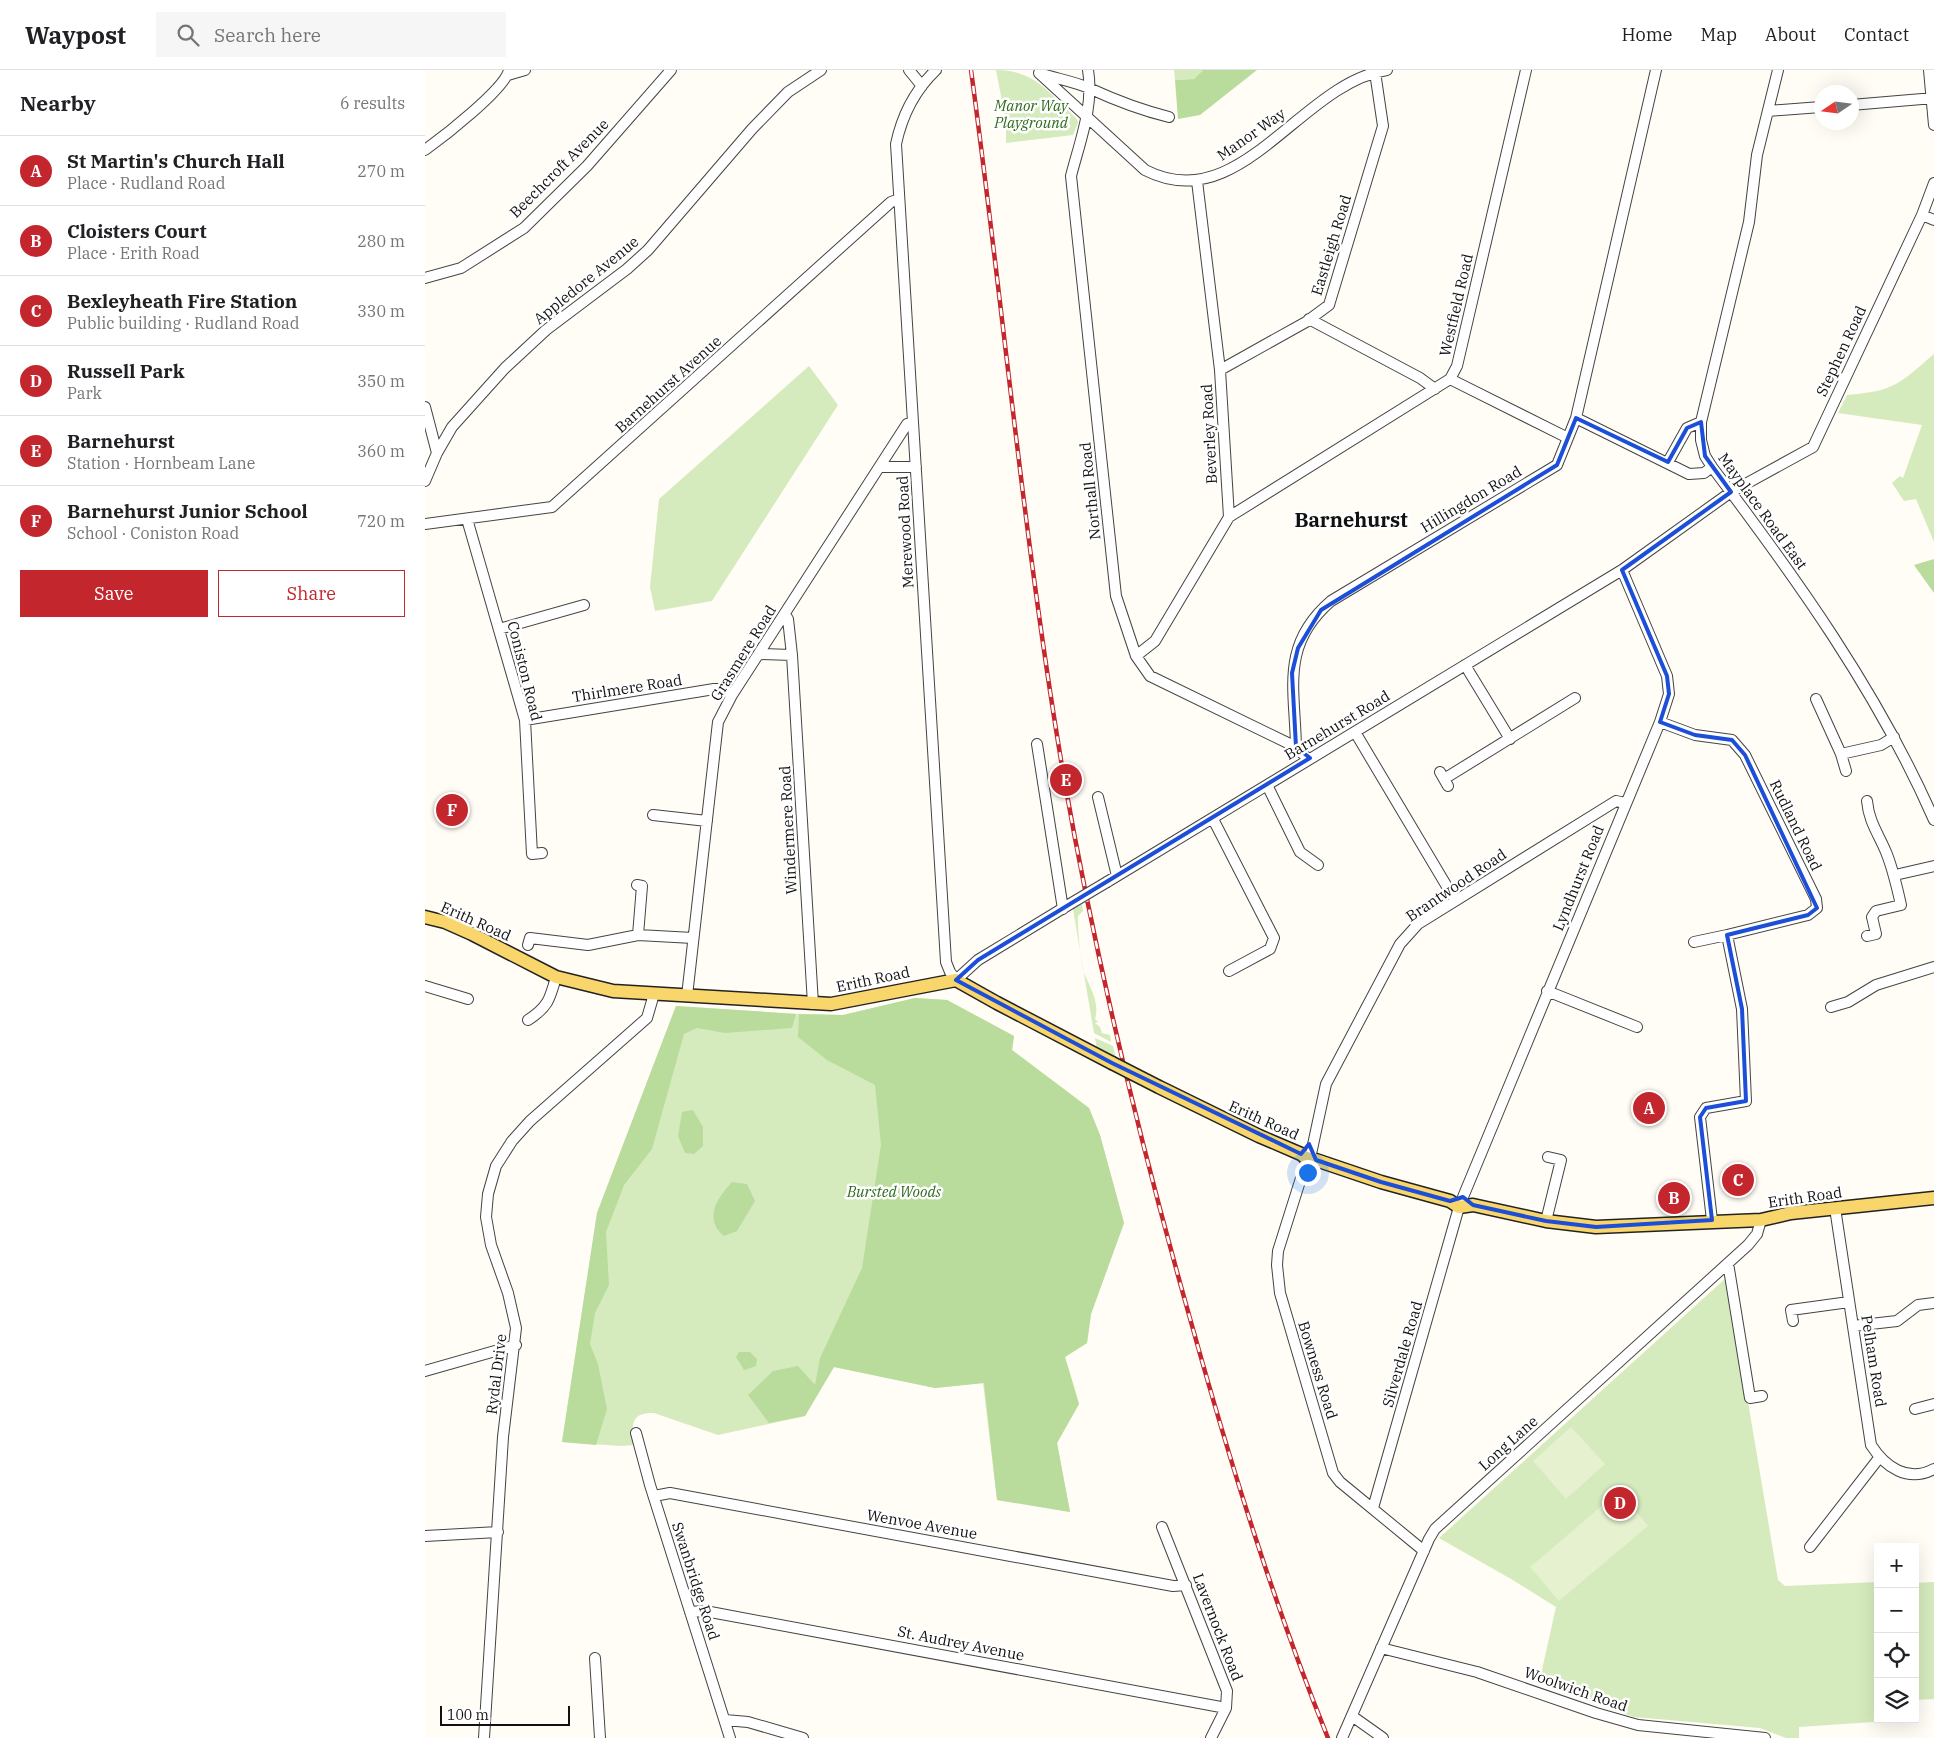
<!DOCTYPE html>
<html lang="en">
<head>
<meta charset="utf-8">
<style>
	:root { --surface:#fff; --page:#f6f6f6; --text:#202124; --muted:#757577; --line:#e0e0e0; --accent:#c4262e }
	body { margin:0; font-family:"IBM Plex Serif",serif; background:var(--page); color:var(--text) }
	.controls { position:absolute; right:15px; bottom:15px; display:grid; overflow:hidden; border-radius:0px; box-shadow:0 5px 20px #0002 }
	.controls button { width:45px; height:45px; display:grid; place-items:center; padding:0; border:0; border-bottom:1px solid var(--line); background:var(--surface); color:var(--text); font:25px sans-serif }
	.compass { position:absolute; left:1389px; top:15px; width:45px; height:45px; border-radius:50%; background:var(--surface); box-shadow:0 5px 20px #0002; rotate:257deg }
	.scale { position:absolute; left:15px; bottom:12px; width:130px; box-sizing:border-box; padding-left:5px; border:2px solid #111; border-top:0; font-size:14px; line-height:18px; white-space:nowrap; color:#111; -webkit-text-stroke:4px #fff; paint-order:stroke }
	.you { position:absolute; left:882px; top:1102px; width:18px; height:18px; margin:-12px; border:4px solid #fff; border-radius:50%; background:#1a73e8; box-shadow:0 0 0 8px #1a73e833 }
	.badge { display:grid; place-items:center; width:32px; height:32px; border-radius:50%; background:var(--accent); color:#fff; font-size:16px; font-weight:700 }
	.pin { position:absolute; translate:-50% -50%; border:2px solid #fff; box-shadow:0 1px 5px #0006 }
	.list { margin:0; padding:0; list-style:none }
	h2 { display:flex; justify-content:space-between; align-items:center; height:65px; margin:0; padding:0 20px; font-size:21px }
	h2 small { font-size:16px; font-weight:400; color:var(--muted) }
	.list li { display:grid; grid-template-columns:32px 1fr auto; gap:15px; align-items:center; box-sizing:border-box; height:70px; padding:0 20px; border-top:1px solid var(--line) }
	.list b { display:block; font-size:19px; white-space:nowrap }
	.list p { margin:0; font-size:16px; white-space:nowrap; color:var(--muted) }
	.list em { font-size:16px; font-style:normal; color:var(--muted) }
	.actions { display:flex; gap:10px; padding:15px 20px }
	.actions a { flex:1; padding:11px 0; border:1px solid var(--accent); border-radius:0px; text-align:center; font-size:18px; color:var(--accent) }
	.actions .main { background:var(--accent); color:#fff }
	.icon { flex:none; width:28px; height:28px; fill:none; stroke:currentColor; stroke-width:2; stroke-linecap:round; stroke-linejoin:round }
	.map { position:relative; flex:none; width:1509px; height:1668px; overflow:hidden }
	header { display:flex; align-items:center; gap:30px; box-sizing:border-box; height:70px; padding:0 25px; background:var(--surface); border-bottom:1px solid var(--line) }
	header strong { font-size:24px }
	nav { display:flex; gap:28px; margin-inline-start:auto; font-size:18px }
	.search { width:350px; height:45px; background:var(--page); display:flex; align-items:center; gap:12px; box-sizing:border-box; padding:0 18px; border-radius:0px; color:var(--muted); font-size:19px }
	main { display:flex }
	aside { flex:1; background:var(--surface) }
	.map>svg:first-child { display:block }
	.green { fill:#d5ebbd }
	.forest { fill:#b9dc9c }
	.pitch { fill:#e6f2cf }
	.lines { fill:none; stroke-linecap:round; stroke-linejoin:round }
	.minor-casing { stroke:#444; stroke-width:12 }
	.major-casing { stroke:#222; stroke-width:15 }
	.minor { stroke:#fff; stroke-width:10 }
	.major { stroke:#f9d66b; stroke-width:12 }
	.rail-casing { stroke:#c4262e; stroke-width:4.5 }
	.rail { stroke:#fff; stroke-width:2.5; stroke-dasharray:8; stroke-linecap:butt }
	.minor-bridge-casing { stroke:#444; stroke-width:12; stroke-linecap:butt }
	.major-bridge-casing { stroke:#222; stroke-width:15; stroke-linecap:butt }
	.minor-bridge { stroke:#fff; stroke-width:10 }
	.major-bridge { stroke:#f9d66b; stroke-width:12 }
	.marked { fill:none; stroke:#1d4ed8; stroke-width:4; stroke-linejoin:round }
	.labels { text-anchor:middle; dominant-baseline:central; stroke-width:5; stroke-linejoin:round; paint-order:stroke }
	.park-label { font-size:15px; font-style:italic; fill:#2f6b1f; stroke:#fff }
	.street-label { font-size:15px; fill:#111; stroke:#fff }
	.district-label { font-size:20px; font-weight:bold; fill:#111; stroke:#fff }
</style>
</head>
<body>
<header>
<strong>Waypost</strong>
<div class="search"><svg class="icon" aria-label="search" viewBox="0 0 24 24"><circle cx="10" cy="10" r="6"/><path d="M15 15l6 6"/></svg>Search here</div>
<nav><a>Home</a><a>Map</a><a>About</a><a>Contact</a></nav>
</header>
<main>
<aside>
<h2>Nearby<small>6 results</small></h2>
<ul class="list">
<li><span class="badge">A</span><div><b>St Martin's Church Hall</b><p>Place · Rudland Road</p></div><em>270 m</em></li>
<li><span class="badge">B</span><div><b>Cloisters Court</b><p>Place · Erith Road</p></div><em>280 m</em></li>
<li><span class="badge">C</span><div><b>Bexleyheath Fire Station</b><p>Public building · Rudland Road</p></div><em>330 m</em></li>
<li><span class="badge">D</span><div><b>Russell Park</b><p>Park</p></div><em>350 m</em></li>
<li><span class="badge">E</span><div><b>Barnehurst</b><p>Station · Hornbeam Lane</p></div><em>360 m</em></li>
<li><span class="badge">F</span><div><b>Barnehurst Junior School</b><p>School · Coniston Road</p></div><em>720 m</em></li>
</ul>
<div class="actions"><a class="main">Save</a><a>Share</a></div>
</aside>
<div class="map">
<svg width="1509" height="1668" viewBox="0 0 1509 1668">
	<rect width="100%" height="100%" fill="#fffdf5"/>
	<path class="green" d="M 571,0 C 610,0 625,24 652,49 L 653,53 L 648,65 L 581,73 L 581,52 Z
		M 749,0 L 778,0 L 769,9 L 750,10 Z
		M 1509,284 L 1509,472 L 1491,429 L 1479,431 L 1467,413 L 1475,406 L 1478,408 L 1497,355 L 1413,343 L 1422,325 C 1470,321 1474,314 1509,284 Z
		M 384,296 L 413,335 L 287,531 L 230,541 L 225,517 L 234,429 Z
		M 657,834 L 658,841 L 653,846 C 652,853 656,898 660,905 C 665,917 675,933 670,949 L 673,952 L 670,953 L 675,957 L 677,963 L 685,965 L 686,972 L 669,963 L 648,839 Z
		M 490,928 L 522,930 L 589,966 L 587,980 L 664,1038 L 675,1065 L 699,1153 L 666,1244 L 662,1273 L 640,1287 L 654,1334 L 632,1373 L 645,1442 L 572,1430 L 558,1313 L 510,1318 L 409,1297 L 380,1346 L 293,1365 L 229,1343 C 205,1342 206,1356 210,1375 L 196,1376 L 137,1372 L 172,1143 L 251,936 L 373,944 L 418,945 Z
		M 670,968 L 688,976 L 691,988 L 672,979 Z
		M 1302,1207 L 1353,1510 L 1360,1516 L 1453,1512 L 1453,1649 L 1462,1649 L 1463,1651 L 1374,1657 L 1374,1668 L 1361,1668 L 1335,1658 L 1209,1647 L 1114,1613 L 1131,1537 L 1086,1509 L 1014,1468 Z
		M 1509,1512 L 1509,1629 L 1490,1630 L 1490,1513 Z"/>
	<path class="forest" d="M 778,0 L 832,0 L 775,45 L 753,49 L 750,10 L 769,9 Z
		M 1509,489 L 1509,523 L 1489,495 Z
		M 490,928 L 522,930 L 589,966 L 587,980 L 664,1038 L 675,1065 L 699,1153 L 666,1244 L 662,1273 L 640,1287 L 654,1334 L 632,1373 L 645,1442 L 572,1430 L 559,1313 L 510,1318 L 409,1297 L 380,1346 L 344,1353 L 323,1325 L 348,1301 L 373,1296 L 390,1315 L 395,1288 L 437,1198 L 456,1075 L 450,1015 L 402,990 L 373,967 L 374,944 L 418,945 Z
		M 251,936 L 371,944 L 367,958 L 300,963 L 272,958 L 259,964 L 227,1079 L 199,1115 L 181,1162 L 184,1215 L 170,1243 L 165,1274 L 173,1294 L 182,1339 L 171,1375 L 137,1372 L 172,1143 Z
		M 268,1040 L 278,1057 L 278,1076 L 269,1084 L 260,1083 L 253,1066 L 257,1042 Z
		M 307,1112 L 322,1114 L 330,1131 L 312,1161 L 299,1166 C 278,1149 292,1128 307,1112 Z
		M 314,1282 L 325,1282 L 332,1289 L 331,1296 L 319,1300 L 311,1287 Z"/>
	<path class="pitch" d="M 1146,1357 L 1180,1394 L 1141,1429 L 1108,1391 Z
		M 1194,1421 L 1223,1456 L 1134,1531 L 1105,1497 Z"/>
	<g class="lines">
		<defs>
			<path id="minor" d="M 484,0 L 497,16
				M 511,0 C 490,20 477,46 471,74 L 521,892 L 525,902 L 531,910 L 553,890 L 645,834
				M 663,0 C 669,36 655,71 646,106 L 691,526 L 711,586 L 725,606 L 871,677 L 883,689
				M 1353,0 L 1332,85 L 1324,152 L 1276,352 L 1276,370 L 1280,386 L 1287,397 C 1371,508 1453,622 1509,750
				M 1504,0 L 1509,55
				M 614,3 L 720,100 C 815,149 875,13 962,0
				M 617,4 C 633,9 651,12 666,19 C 692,31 716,40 744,47
				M 83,5 L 100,0
				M 1426,35 L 1509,28
				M 1343,41 L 1396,37
				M 0,80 C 18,67 80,19 84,0
				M 1497,145 L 1509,150
				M 0,208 L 36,198 L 99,158 L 162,96 L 246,0
				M 884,249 L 995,308 L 1010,319
				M 795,300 L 881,252 L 904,235 L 958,56 L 950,2
				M 1025,309 L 1143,368
				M 0,337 L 12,383 L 0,411
				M 1151,348 L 1264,404 L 1279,403 L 1287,397
				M 12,383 L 27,357 L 80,298 L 121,260 L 202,199 L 223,180 L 327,59 L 363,22 L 396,0
				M 1243,392 L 1262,358 L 1276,352
				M 455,397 L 491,397
				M 804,447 L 1025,309 L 1032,296 L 1101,0
				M 42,449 L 100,650 L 107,784 L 117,783
				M 0,454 L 127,437 L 466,132 L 474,129
				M 360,545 L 363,549 L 367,585 L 388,934
				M 74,559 L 159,535
				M 335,584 L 367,585
				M 711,586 L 730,571 L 804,447 L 795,300 L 772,111
				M 1040,595 L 1085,669
				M 1391,629 L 1416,684 L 1421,701
				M 100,650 L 289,619 L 297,619 L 307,625
				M 1235,652 L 1270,665 L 1307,670 L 1320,685 L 1391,829 L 1392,838 L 1383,845 L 1302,865 L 1317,939 L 1321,1031 L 1281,1038 L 1275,1047 L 1287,1150
				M 930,662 L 1030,830
				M 612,674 L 638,839
				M 871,677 C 870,619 855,575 906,531 L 1132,395 L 1151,348 L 1231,0
				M 1416,684 L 1456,675 L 1469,667
				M 1015,702 L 1023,716
				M 1019,709 L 1150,628
				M 842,715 L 875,782 L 893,795
				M 673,727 L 692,806
				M 228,745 L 282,751
				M 788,749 L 849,868 L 845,879 L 804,901
				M 1470,805 L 1509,796
				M 682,812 L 1197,500 L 1306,422 L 1388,377 L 1497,145 L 1509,113
				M 212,815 L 217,816 L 213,865
				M 1442,866 L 1451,864 L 1447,847 L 1451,841 L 1476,835 C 1472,817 1468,799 1461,782 C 1453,763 1444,752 1442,731
				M 1269,872 L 1302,865
				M 103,875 L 105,868 L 163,875 L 213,865 L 268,868
				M 0,916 L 43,929
				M 1122,921 L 1212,957
				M 262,926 L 293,652 L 307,625 L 482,354 L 488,352
				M 1406,937 L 1423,932 L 1451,915 L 1509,897
				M 103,950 C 123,937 125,929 131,907
				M 886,1084 L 901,1014 L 975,874 L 993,854 L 1191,731 L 1200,733
				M 882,1089 L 853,1181 L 852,1195 L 855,1223 L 908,1403 L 915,1412 L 999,1481
				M 1038,1127 L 1235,652 L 1244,624 L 1242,606 L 1197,500
				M 1410,1138 L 1446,1375 C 1460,1397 1483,1413 1509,1399
				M 1121,1151 L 1136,1090 L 1123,1087
				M 1303,1193 L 1325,1328 L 1337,1326
				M 1368,1251 L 1366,1240 L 1424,1232
				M 1428,1256 L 1472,1251 L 1493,1235 L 1509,1233
				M 0,1301 L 91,1275
				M 1490,1339 L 1509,1334
				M 211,1363 L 225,1415 L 305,1668
				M 229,1426 L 245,1423 L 748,1516 L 761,1515
				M 948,1438 L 1034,1137
				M 737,1457 L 802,1621 L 801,1638 L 786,1668
				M 0,1466 L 73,1462
				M 1385,1477 L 1454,1388
				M 265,1542 L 280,1541 L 801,1638
				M 956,1578 L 1052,1602 L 1171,1643 L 1213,1655 L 1340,1668
				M 170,1588 L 175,1668
				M 927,1646 L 958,1668
				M 300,1650 L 323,1652 L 378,1668
				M 59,1668 L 78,1367 L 91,1258 L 83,1223 L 66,1175 L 61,1147 L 63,1124 L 71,1096 L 87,1071 L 105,1051 L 222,948 L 229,924
				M 917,1668 L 1004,1469 L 1010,1459 L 1323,1175 L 1332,1164 L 1336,1150"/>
			<path id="major" d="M 0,847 L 20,852 L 47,864 L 131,907 L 188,921 L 406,934 L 531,910 L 572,933 L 687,993
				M 734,1017 L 834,1066 L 876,1084 L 882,1089 L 891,1090 L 956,1112 L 1025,1131 L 1034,1137 L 1048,1135 L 1121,1151 L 1171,1157 L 1336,1150 L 1366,1143 L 1509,1128"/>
		</defs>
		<use href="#minor" class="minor-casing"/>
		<use href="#major" class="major-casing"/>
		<use href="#minor" class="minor"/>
		<use href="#major" class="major"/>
		<defs>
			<path id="rail" d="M 546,0 C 578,236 599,473 639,708 C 671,891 715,1072 766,1252 C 805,1392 848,1532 903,1668"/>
		</defs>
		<use href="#rail" class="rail-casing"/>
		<use href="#rail" class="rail"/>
		<defs>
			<path id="minor-bridge" d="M 645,834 L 682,812"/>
			<path id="major-bridge" d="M 687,993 L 734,1017"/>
		</defs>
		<use href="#minor-bridge" class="minor-bridge-casing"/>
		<use href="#major-bridge" class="major-bridge-casing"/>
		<use href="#minor-bridge" class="minor-bridge"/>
		<use href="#major-bridge" class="major-bridge"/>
	</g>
	<path class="marked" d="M 1151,348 L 1243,392 L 1262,358 L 1276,352 L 1280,386 L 1306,422 L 1197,500 L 1242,606 L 1244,624 L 1235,652 L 1270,665 L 1307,670 L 1320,685 L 1392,838 L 1383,845 L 1302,865 L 1317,939 L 1321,1031 L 1281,1038 L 1275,1047 L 1287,1150 L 1171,1157 L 1121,1151 L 1048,1135 L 1038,1127 L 1025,1131 L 956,1112 L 891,1090 L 884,1074 L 876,1084 L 687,993 L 531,910 L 553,890 L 885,688 L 871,677 L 867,603 L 873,578 L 896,540 L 1132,395 Z"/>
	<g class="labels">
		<g class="park-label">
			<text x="606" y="35">Manor Way<tspan x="606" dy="17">Playground</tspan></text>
			<text x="469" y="1121">Bursted Woods</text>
		</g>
		<g class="street-label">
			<text transform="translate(826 64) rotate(-35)">Manor Way</text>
			<text transform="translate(134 98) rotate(-45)">Beechcroft Avenue</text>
			<text transform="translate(906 175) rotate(-73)">Eastleigh Road</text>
			<text transform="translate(161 210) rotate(-39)">Appledore Avenue</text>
			<text transform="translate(1031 235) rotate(-77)">Westfield Road</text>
			<text transform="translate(1416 281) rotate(-65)">Stephen Road</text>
			<text transform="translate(243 314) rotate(-42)">Barnehurst Avenue</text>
			<text transform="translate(784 364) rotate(-93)">Beverley Road</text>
			<text transform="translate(665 421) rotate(-96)">Northall Road</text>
			<text transform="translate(1046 429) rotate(-31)">Hillingdon Road</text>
			<text transform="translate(1338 441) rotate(54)">Mayplace Road East</text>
			<text transform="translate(480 462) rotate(-93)">Merewood Road</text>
			<text transform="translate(318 583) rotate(-58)">Grasmere Road</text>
			<text transform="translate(100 601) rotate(76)">Coniston Road</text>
			<text transform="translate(202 618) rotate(-9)">Thirlmere Road</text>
			<text transform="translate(912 655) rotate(-31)">Barnehurst Road</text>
			<text transform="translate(1371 755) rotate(64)">Rudland Road</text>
			<text transform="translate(363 760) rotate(-93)">Windermere Road</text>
			<text transform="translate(1153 808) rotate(-68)">Lyndhurst Road</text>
			<text transform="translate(1031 815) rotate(-34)">Brantwood Road</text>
			<text transform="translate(51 851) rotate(24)">Erith Road</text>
			<text transform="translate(448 909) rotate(-12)">Erith Road</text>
			<text transform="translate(839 1050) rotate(24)">Erith Road</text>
			<text transform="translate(1380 1127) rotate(-8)">Erith Road</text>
			<text transform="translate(977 1284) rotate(-74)">Silverdale Road</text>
			<text transform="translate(1449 1291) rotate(81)">Pelham Road</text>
			<text transform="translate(893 1300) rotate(73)">Bowness Road</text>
			<text transform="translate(71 1304) rotate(-83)">Rydal Drive</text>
			<text transform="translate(1083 1373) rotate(-42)">Long Lane</text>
			<text transform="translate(497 1454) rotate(10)">Wenvoe Avenue</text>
			<text transform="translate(271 1511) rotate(72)">Swanbridge Road</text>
			<text transform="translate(793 1557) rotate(69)">Lavernock Road</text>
			<text transform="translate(536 1573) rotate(11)">St. Audrey Avenue</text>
			<text transform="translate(1151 1619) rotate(19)">Woolwich Road</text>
		</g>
		<g class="district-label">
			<text x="926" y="449">Barnehurst</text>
		</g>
	</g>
</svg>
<div class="controls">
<button>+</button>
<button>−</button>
<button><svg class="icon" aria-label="locate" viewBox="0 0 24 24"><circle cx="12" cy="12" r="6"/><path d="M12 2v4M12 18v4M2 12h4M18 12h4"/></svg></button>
<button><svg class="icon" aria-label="layers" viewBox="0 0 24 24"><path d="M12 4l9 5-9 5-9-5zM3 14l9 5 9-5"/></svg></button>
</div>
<svg class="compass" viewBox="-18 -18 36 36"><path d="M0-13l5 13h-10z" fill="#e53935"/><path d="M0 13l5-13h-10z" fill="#757577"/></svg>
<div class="scale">100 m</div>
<div class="you"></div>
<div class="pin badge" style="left:1224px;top:1038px">A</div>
<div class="pin badge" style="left:1249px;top:1128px">B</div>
<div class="pin badge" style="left:1313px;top:1110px">C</div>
<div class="pin badge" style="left:1195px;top:1433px">D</div>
<div class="pin badge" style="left:641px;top:710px">E</div>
<div class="pin badge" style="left:27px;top:740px">F</div>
</div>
</main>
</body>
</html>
